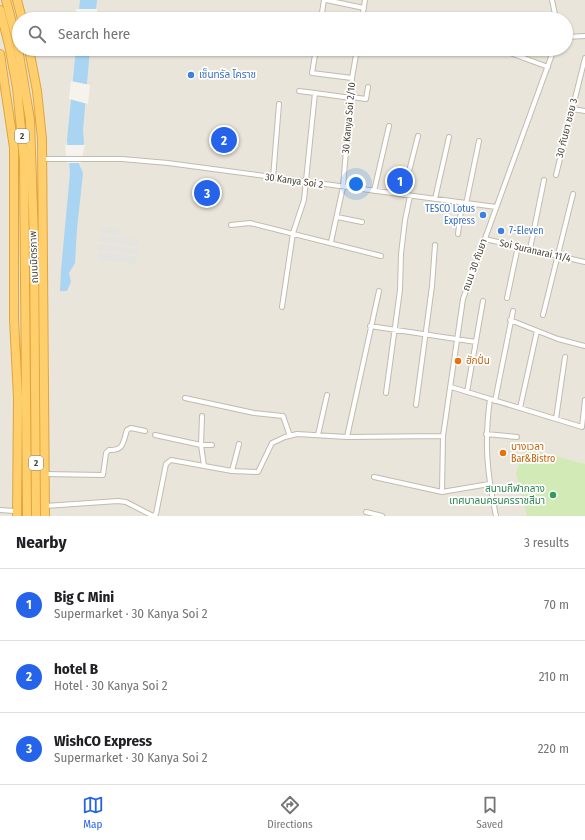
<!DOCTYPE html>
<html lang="en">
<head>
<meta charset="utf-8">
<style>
	:root { --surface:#fff; --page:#f2f2f2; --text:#202124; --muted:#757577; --line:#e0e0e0; --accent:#2563eb }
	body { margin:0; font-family:"Fira Sans Condensed","Noto Sans Thai",sans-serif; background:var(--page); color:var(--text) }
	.you { position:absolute; left:356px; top:184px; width:14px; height:14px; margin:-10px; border:3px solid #fff; border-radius:50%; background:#1a73e8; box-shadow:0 0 0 6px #1a73e833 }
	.badge { display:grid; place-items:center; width:26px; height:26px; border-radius:50%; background:var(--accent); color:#fff; font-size:13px; font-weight:700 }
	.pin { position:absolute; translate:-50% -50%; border:2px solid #fff; box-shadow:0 1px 4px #0006 }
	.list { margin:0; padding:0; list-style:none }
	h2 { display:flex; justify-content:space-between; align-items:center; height:52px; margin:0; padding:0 16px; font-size:17px }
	h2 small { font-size:13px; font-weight:400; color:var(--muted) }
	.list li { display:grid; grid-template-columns:26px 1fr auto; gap:12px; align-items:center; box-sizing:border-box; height:72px; padding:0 16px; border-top:1px solid var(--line) }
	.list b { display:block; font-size:15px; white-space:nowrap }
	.list p { margin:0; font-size:13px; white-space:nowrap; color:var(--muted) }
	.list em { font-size:13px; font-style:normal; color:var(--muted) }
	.icon { flex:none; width:22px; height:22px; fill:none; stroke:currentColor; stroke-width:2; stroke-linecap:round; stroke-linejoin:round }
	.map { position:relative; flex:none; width:585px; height:516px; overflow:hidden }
	.search { position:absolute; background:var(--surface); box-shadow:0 1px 3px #0004; left:12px; right:12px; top:12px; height:44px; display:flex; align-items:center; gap:10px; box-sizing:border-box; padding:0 14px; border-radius:22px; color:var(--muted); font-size:15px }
	.sheet { height:268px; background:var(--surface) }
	nav { display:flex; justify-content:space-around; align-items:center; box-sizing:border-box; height:56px; border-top:1px solid var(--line); background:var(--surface); font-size:11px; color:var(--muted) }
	nav a { display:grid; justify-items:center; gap:2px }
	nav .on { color:var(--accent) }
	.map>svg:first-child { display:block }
	.residential { fill:#eae5da; fill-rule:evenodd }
	.green { fill:#d2eab5 }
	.parking { fill:#e5e3e0 }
	.water { fill:#a9d4f2 }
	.pier { fill:#f6f3ec }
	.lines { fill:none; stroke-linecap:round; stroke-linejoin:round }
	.street-casing { stroke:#c2bbae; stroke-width:6 }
	.highway-casing { stroke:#e0a43c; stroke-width:10 }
	.street { stroke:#fff; stroke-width:4 }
	.highway { stroke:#ffcf6e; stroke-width:8 }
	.shop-dot { fill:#3f7fe0; stroke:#fff; stroke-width:1.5 }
	.food-dot { fill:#e8710a; stroke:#fff; stroke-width:1.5 }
	.leisure-dot { fill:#2e9e5b; stroke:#fff; stroke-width:1.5 }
	.labels { text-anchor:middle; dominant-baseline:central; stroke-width:3.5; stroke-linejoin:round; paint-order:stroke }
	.shield { fill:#fff; stroke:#817c74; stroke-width:1 }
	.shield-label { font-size:9px; font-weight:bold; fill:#4b4439 }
	.shop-label { font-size:10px; fill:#366cbe; stroke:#fff; text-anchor:start }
	.street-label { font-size:10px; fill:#4b4439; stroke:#fff }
	.food-label { font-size:10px; fill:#c56008; stroke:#fff; text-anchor:start }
	.leisure-label { font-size:10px; fill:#27864d; stroke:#fff; text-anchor:end }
</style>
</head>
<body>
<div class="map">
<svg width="585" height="516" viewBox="0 0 585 516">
	<rect width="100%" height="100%" fill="#f6f3ec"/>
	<path class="residential" d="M 0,0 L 585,0 L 585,516 L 0,516 ZM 19,19 L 566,19 L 566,49 L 19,49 Z"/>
	<path class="green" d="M 525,448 L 585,464 L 585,516 L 527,516 L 516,473 Z"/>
	<path class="parking" d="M 101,227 L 119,229 L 119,235 L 101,233 Z
		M 100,235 L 139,240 L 138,246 L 99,241 Z
		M 99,244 L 138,249 L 138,255 L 98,250 Z
		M 98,252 L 137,257 L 136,264 L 97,259 Z"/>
	<path class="water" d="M 80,0 L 97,0 L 95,19 L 78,19 Z
		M 76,49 L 90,49 L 83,130 L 84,142 L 79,164 L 83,173 L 77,229 L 75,263 L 69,273 L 71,282 L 67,291 L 60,291 L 61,270 L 70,173 L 67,140 Z"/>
	<path class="pier" d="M 76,9 L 97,9 L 97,18 L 76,18 Z
		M 71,81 L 90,85 L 88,104 L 69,99 Z
		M 65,145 L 85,145 L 81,163 L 67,163 Z"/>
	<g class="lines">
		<defs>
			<path id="street" d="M 326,0 L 364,8
				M 552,0 L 556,19
				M 321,19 L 324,0
				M 362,19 L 365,0
				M 566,37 L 585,36
				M 316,49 L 312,73 L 352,78
				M 500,49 L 548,67
				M 299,91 L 315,93
				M 351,97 L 366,99 L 368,87
				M 572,109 L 585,111
				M 42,159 L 122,159 L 168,163 L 496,207
				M 556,175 L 585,58
				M 273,178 L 279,104
				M 374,191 L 389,126
				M 403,195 L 418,136
				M 435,199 L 449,137
				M 466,204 L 479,141
				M 337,217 L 362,222
				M 231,225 L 250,223 L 381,256
				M 458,234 L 462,203
				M 485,239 L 585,262
				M 331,242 L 343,187 L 352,78 L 357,49
				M 530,249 L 544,180
				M 507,298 L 518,246
				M 282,307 L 293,233 L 304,200 L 315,93 L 351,98
				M 543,315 L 573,194
				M 510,320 L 558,339 L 585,346
				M 370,326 L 476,342
				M 451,387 L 582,427 L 585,400
				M 467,392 L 483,301
				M 386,393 L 400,290 L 401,254 L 405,220 L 410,196
				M 185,398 L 254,413 L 283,416 L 290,436
				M 490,399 C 484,443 487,473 496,516
				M 495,401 L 513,311
				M 416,405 L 432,286 L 435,245
				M 520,408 L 537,331
				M 202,416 L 201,445 L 204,466
				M 556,419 L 565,357
				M 486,434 L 517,437
				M 155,435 L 201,445 L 212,445
				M 318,435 L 327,395
				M 347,437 L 379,291
				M 232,471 L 239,444
				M 45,474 L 103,475 L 106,453 L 109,450 C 124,451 123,442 127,430 L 131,428 L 145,431
				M 374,477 L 442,492 L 489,484
				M 442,492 L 443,436 L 463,299 L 554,49
				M 45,506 L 118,501 L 126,502 L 153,516 L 156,514 L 166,464 L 171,460 L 232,471 L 258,472 L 272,443 L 285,437 L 297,434 L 347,437 L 443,436
				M 0,510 L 14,511
				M 366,512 L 382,516"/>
			<path id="highway" d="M 6,0 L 17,42 L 30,120 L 34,240 L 36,516
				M 17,0 L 22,19
				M 0,10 L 9,45 L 17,88 L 24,160 L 27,516
				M 29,49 L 37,91 L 42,139 L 45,516
				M 0,54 L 14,148 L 14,319 L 18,398 L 17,516"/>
		</defs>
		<use href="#street" class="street-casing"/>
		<use href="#highway" class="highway-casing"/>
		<use href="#street" class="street"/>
		<use href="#highway" class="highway"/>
	</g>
	<g class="shop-dot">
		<circle cx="191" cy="75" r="4"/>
		<circle cx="483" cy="215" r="4"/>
		<circle cx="501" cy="231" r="4"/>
	</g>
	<g class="food-dot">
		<circle cx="458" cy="361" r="4"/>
		<circle cx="503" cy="453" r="4"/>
	</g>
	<circle class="leisure-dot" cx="553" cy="495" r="4"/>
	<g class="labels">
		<g class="shield">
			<rect x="15" y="129" width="14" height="14" rx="3"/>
			<rect x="29" y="456" width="14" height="14" rx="3"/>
		</g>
		<g class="shield-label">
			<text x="22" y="136">2</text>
			<text x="36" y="463">2</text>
		</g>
		<g class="shop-label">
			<text x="199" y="75">เซ็นทรัล โคราช</text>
			<text x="475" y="209" text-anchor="end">TESCO Lotus<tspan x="475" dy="12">Express</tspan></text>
			<text x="509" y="231">7-Eleven</text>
		</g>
		<g class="street-label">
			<text transform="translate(349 118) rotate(-85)">30 Kanya Soi 2/10</text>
			<text transform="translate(567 128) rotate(-76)">30 กันยา ซอย 3</text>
			<text transform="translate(294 181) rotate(8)">30 Kanya Soi 2</text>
			<text transform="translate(535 251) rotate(13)">Soi Suranarai 11/4</text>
			<text transform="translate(34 257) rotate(-92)">ถนนมิตรภาพ</text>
			<text transform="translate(475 265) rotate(-70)">ถนน 30 กันยา</text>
		</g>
		<g class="food-label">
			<text x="466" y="361">ฮักปั่น</text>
			<text x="511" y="447">บางเวลา<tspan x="511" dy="12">Bar&amp;Bistro</tspan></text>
		</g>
		<g class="leisure-label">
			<text x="545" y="489">สนามกีฬากลาง<tspan x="545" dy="12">เทศบาลนครนครราชสีมา</tspan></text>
		</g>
	</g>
</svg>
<div class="you"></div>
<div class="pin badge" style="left:400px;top:181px">1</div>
<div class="pin badge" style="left:224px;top:140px">2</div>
<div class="pin badge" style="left:207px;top:193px">3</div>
<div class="search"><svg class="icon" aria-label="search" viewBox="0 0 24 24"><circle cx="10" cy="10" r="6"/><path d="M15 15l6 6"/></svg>Search here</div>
</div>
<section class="sheet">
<h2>Nearby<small>3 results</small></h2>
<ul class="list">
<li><span class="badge">1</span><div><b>Big C Mini</b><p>Supermarket · 30 Kanya Soi 2</p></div><em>70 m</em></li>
<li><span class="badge">2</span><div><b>hotel B</b><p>Hotel · 30 Kanya Soi 2</p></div><em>210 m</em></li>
<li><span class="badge">3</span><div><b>WishCO Express</b><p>Supermarket · 30 Kanya Soi 2</p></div><em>220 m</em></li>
</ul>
</section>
<nav>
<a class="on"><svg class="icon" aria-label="map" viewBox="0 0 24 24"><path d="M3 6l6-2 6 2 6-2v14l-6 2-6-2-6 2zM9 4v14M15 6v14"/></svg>Map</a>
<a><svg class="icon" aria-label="directions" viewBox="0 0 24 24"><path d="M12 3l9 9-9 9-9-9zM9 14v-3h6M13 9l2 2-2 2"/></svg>Directions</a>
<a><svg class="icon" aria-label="saved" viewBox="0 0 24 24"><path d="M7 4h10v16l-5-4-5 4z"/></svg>Saved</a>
</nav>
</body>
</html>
